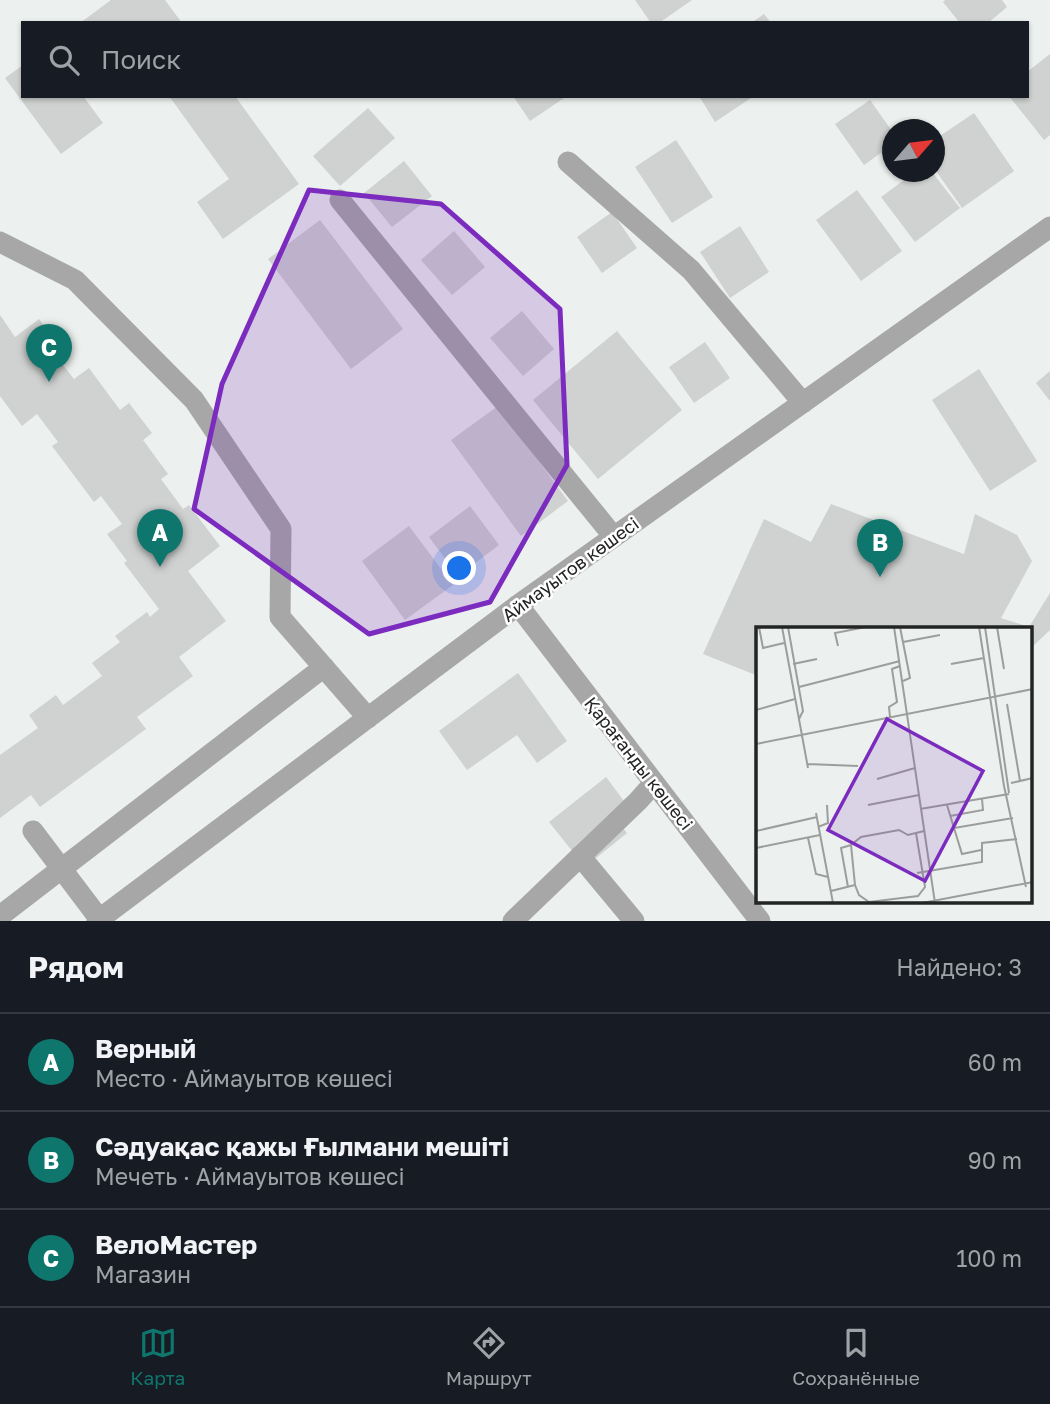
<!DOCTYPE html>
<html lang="ru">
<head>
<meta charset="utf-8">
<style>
	:root { --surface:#171b24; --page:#20242c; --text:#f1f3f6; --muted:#9ea1a6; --line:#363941; --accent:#0f766e }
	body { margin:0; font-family:"Golos Text",sans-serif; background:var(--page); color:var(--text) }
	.compass { position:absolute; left:882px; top:119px; width:63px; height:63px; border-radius:50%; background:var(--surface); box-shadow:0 2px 5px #0004; rotate:62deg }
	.you { position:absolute; left:460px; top:569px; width:24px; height:24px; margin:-18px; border:5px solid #fff; border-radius:50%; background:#1a73e8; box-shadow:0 0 0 10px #1a73e833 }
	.badge { display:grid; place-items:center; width:46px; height:46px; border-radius:50%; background:var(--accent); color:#fff; font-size:23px; font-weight:700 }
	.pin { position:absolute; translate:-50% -58px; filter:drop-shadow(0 2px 4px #0008) }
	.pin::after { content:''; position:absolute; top:37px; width:24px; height:21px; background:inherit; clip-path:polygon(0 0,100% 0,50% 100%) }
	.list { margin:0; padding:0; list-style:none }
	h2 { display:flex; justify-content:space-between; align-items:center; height:91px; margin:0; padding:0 28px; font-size:30px }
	h2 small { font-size:23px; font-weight:400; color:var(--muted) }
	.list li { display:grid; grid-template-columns:46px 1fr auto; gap:21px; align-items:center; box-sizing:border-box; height:98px; padding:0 28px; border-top:2px solid var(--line) }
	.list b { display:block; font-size:26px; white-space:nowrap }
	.list p { margin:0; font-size:23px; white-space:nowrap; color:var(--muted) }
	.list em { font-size:23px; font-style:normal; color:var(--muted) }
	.icon { flex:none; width:38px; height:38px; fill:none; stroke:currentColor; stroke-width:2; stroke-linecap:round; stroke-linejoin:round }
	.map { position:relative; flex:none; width:1050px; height:921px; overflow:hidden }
	.search { position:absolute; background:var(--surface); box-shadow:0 2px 5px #0004; left:21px; right:21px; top:21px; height:77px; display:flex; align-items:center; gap:18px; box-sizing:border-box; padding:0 24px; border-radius:0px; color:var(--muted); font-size:26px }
	.sheet { height:385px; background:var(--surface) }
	nav { display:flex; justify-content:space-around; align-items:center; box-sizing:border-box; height:98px; border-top:2px solid var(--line); background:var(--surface); font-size:19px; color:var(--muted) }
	nav a { display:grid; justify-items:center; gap:4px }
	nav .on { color:var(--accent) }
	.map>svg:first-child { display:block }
	.building { fill:#cfd2d0 }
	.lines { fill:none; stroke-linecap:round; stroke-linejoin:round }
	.minor { stroke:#a6a7a6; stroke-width:21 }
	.marked { fill:#7b2cbf; fill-opacity:0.2; stroke:#7b2cbf; stroke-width:5; stroke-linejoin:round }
	.labels { text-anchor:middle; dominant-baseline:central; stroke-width:5; stroke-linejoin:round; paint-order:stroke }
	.street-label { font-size:18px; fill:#232424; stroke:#fff }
	.inset-road { fill:none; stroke:#9c9e9d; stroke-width:2 }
	.view { fill:#7b2cbf; fill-opacity:0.15; stroke:#7b2cbf; stroke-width:3.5 }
	.inset-edge { fill:none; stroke:#232424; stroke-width:3.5 }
</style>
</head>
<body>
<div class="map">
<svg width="1050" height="921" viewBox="0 0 1050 921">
	<rect width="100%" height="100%" fill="#ecf0ee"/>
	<path class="building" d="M 111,0 L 165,0 L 182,23 L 80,23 Z
		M 635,0 L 692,0 L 659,23 L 651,23 Z
		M 945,0 L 1002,0 L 1007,7 L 988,23 L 960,23 L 943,2 Z
		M 764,14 L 771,23 L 751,23 Z
		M 1050,54 L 1050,135 L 1044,140 L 1009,96 L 1027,96 L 1027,72 Z
		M 23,65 L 23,96 L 83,96 L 103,123 L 61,154 L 5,78 Z
		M 169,96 L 235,96 L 299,184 L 223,239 L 197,202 L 229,179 Z
		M 513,96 L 567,96 L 530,121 Z
		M 699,96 L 754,96 L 715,122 Z
		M 870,100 L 892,131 L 892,145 L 864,165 L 835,124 Z
		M 368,108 L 395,138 L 340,186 L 313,156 Z
		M 974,113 L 1014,171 L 962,208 L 934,168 L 934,140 Z
		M 676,140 L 713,197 L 672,223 L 635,167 Z
		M 404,161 L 432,196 L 392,227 L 364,193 Z
		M 915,172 L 932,172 L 960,208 L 915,242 L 881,197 Z
		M 857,190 L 902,251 L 861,281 L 816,220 Z
		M 612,212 L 637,248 L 602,273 L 577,237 Z
		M 320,220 L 403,329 L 351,369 L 268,259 Z
		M 740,226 L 769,272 L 730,298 L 700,252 Z
		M 454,231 L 485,267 L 452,295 L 421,260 Z
		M 522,311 L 554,349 L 523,376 L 490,338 Z
		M 0,315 L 15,337 L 39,319 L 62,350 L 55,355 L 74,379 L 89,368 L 120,410 L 129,403 L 152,433 L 143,440 L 168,474 L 161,479 L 183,509 L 189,505 L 220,546 L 188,571 L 226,621 L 179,657 L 193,676 L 137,717 L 146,729 L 40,807 L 31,795 L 0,818 L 0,755 L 38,728 L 29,715 L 56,695 L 63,705 L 102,676 L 92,663 L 120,642 L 115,636 L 147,612 L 150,617 L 159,609 L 124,563 L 127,561 L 107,534 L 122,524 L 101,496 L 94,502 L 52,446 L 58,442 L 37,414 L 22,426 L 0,396 Z
		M 617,331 L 682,410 L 598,479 L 533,400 Z
		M 705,342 L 730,378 L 694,403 L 669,367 Z
		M 979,369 L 1037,461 L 990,491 L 932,400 Z
		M 1050,371 L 1050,401 L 1036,383 Z
		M 498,406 L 568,501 L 521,536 L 451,440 Z
		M 831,504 L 964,554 L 975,514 L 1017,535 L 1032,561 L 1001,618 L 1029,627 L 1050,593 L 1050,630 L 1031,648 L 1031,629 L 758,629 L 758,676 L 703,654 L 764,519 L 811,542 Z
		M 470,506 L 499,545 L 458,576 L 429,537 Z
		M 409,526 L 453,585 L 405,620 L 362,561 Z
		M 518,673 L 567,741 L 537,763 L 517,735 L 467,770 L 439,731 Z
		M 606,777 L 627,805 L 613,816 L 627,833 L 585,867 L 549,822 Z"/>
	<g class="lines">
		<path class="minor" d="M 568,162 L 691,270 L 803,403
			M 340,200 L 614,537
			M 0,242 L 75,280 L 194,400 L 281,529 L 280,617 L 368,718
			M 518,605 L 760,921
			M 33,831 L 101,921
			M 580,856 L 634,921
			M 0,916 L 324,667
			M 97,921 L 518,605 L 1050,227
			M 513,921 L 638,801 L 654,783"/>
	</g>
	<path class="marked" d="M 309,190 L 441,204 L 560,309 L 567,465 L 490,602 L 369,634 L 194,509 L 222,384 Z"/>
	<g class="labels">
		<g class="street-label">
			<text transform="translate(570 569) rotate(-36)">Аймауытов көшесі</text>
			<text transform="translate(639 763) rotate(52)">Қарағанды көшесі</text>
		</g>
	</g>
	<g transform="translate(756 627)">
		<rect width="276" height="276" fill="#ecf0ee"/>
		<path class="inset-road" d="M 3,0 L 7,21 L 28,16M 26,0 L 52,141M 32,0 L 47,84 L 43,92M 138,0 L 179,276M 144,0 L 154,51 L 147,54M 223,0 L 248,159 L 270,260M 229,0 L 253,166M 241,0 L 248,42M 147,15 L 184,8M 82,19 L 79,6 L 110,0M 37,37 L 61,32M 195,37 L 228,31M 43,60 L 144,34M 251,77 L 264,154M 0,83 L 39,72M 134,90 L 133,80 L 141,75 L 136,42 L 144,39M 0,117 L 277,62M 51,137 L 102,139M 121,152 L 159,141M 255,156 L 277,151M 112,178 L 163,168M 191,178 L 198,201M 164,182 L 253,167M 60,186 L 77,276M 194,189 L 227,183 L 226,172M 62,200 L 72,196 L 71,178M 0,204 L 61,190M 52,211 L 60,247 L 72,250M 0,221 L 64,208M 225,223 L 206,227 L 198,201 L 257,191M 161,246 L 226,235 L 226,216 L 261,212M 99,258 L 103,268 L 113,275 L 162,269 L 169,260 L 160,206M 92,260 L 85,221 L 95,218M 75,264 L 99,258 L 95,218 L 105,210 L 143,203 L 152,208 L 168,204M 166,276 L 277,255"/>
		<path class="view" d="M 131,92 L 227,144 L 169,254 L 72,203 Z"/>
		<rect width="276" height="276" class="inset-edge"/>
	</g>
</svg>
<svg class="compass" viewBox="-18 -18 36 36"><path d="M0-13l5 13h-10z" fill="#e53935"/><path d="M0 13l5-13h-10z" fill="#9ea1a6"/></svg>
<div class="you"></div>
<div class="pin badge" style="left:160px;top:567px">A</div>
<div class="pin badge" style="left:880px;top:577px">B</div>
<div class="pin badge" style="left:49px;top:382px">C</div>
<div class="search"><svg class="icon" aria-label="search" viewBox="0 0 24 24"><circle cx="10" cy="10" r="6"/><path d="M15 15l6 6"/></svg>Поиск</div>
</div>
<section class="sheet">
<h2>Рядом<small>Найдено: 3</small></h2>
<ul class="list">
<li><span class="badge">A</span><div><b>Верный</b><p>Место · Аймауытов көшесі</p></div><em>60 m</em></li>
<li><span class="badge">B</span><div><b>Сәдуақас қажы Ғылмани мешіті</b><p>Мечеть · Аймауытов көшесі</p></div><em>90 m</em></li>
<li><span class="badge">C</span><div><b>ВелоМастер</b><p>Магазин</p></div><em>100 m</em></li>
</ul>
</section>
<nav>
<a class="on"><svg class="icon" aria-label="map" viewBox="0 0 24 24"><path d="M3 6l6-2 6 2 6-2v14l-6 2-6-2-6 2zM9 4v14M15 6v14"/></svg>Карта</a>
<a><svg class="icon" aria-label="directions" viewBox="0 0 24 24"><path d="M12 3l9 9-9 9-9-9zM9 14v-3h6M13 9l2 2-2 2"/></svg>Маршрут</a>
<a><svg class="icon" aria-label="saved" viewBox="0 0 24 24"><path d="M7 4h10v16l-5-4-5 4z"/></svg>Сохранённые</a>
</nav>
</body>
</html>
